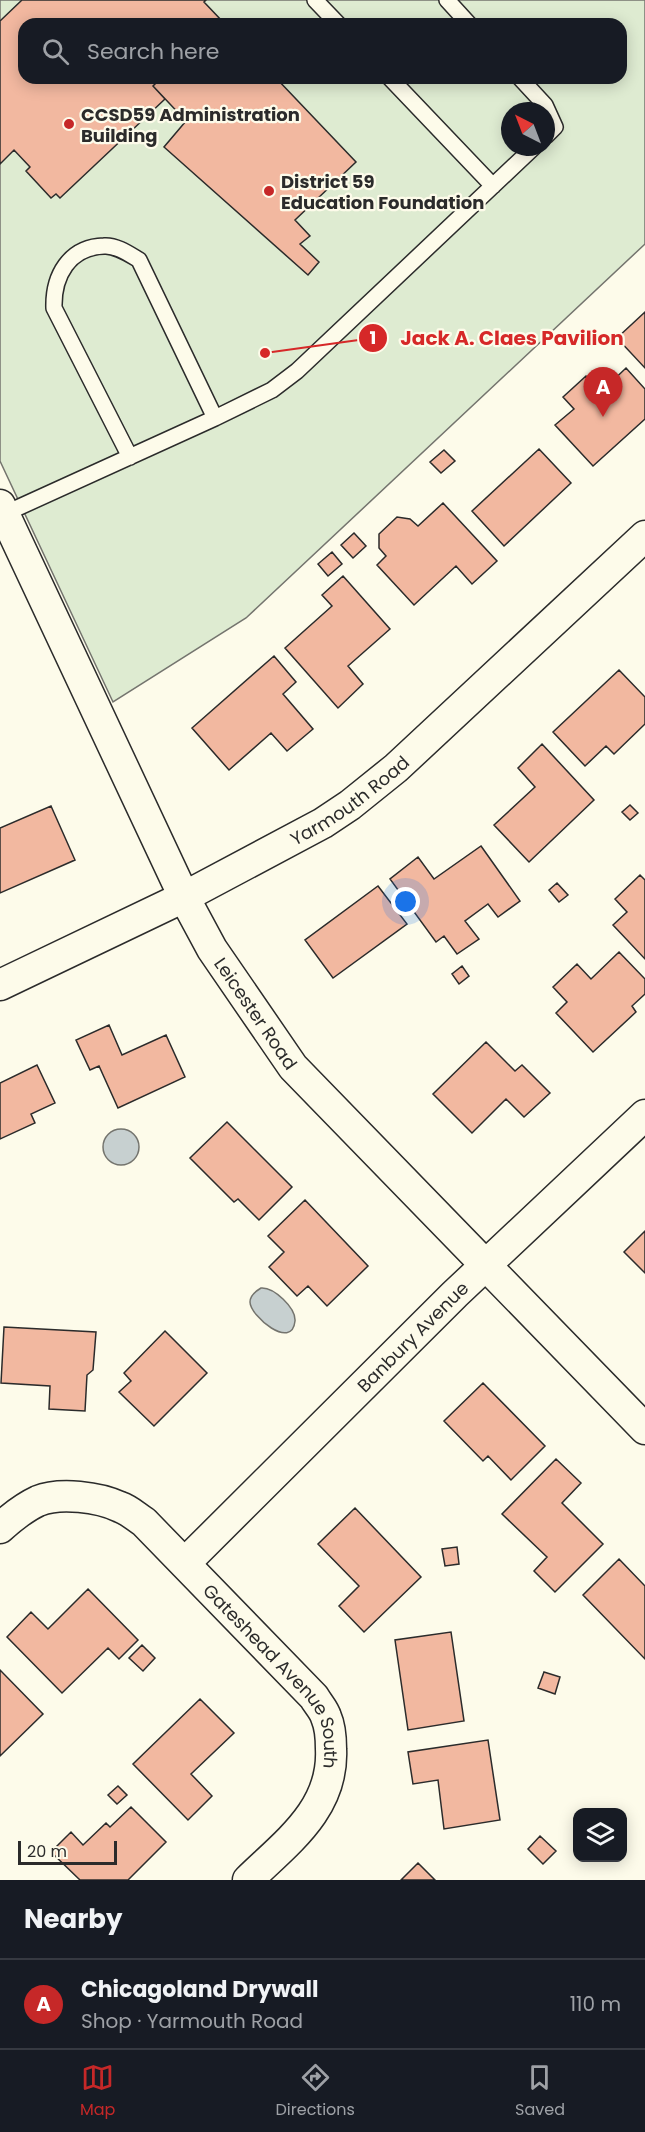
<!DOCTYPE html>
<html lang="en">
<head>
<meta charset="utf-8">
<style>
	:root { --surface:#171b24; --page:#20242c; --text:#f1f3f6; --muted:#9ea1a6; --line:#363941; --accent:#c62828 }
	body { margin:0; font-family:Poppins,sans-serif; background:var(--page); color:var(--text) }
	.controls { position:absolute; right:18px; bottom:18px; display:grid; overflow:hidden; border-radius:12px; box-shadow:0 3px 15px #0003 }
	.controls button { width:54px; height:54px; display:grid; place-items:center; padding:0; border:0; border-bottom:2px solid var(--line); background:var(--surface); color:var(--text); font:30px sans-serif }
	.compass { position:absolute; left:501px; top:102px; width:54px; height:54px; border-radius:50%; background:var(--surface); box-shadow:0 3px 15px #0003; rotate:318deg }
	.scale { position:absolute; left:18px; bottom:15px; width:99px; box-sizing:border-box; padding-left:6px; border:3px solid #2b2b2b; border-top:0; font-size:16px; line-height:21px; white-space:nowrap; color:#2b2b2b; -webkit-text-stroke:4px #fdfbea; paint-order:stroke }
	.you { position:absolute; left:406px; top:902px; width:21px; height:21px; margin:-15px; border:4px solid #fff; border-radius:50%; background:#1a73e8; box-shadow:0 0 0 9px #1a73e833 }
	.badge { display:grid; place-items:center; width:39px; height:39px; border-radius:50%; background:var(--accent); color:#fff; font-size:20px; font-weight:700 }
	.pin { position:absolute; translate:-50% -50px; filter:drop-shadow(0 2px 3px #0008) }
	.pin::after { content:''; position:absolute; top:32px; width:21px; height:18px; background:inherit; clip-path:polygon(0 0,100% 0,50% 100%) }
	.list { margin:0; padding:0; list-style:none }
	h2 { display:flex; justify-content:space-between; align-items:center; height:78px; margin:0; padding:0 24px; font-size:26px }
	h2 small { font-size:20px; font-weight:400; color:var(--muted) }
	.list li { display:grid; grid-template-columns:39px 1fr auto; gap:18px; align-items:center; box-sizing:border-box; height:90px; padding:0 24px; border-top:2px solid var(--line) }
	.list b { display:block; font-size:22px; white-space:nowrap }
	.list p { margin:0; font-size:20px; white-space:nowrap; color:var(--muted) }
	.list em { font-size:20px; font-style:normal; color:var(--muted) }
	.icon { flex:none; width:33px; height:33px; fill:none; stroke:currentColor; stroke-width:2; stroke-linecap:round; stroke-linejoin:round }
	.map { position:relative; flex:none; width:645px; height:1880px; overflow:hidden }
	.search { position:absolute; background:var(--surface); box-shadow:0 3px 15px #0003; left:18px; right:18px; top:18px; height:66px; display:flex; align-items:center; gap:15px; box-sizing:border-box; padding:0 21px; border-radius:18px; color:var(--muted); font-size:22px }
	.sheet { height:168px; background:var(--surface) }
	nav { display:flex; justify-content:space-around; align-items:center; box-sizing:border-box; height:84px; border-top:2px solid var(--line); background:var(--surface); font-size:16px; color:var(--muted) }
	nav a { display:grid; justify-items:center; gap:3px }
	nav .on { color:var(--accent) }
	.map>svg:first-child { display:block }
	.green { fill:#deebd1; stroke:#74746e; stroke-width:1.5; fill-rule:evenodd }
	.water { fill:#c7d0d0; stroke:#74746e; stroke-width:1.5 }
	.building { fill:#f2b8a0; stroke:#2b2b2b; stroke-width:1.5 }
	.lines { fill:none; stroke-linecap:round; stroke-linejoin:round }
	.lane-casing { stroke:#2b2b2b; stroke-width:18 }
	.street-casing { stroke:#2b2b2b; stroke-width:33 }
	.lane { stroke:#fdfbea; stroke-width:15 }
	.street { stroke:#fdfbea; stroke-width:30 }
	.poi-dot { fill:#c62828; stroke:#fdfbea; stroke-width:2 }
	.labels { text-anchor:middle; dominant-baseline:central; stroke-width:4.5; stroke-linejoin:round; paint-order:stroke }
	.poi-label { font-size:18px; font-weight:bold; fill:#2b2b2b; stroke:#fdfbea; text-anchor:start }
	.street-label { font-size:18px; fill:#2b2b2b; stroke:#fdfbea }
	.leader { fill:none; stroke:#d62828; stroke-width:2 }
	.callout-dot { fill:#d62828; stroke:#fdfbea; stroke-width:2 }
	.mark-label { font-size:18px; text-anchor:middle; font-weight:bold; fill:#fff }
	.callout-label { font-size:20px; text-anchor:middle; font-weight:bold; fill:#d62828; stroke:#fdfbea; stroke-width:4.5; stroke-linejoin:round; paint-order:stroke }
</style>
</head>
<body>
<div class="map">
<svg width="645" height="1880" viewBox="0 0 645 1880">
	<rect width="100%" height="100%" fill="#fdfbea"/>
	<path class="green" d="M 0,0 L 645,0 L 645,244 L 246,618 L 113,702 L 0,461 ZM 24,24 L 621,24 L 621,78 L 24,78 ZM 510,111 L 546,111 L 546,147 L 510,147 Z"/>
	<path class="water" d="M103 1147a18 18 0 1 1 36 0a18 18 0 1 1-36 0Z
		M 261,1288 C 274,1287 296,1308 295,1321 C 292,1351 250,1316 250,1302 C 250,1295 256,1291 261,1288 Z"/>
	<path class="building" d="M 22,0 L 206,0 L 204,2 L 222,21 L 218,24 L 24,24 L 24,78 L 161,78 L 153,86 L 165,99 L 60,198 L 56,194 L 51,198 L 26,171 L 30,167 L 14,150 L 0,164 L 0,21 Z
		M 161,78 L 276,78 L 356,162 L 295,220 L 310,236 L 300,244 L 319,262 L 308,275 L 164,147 L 186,121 L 153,86 Z
		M 645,312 L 645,368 L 617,338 Z
		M 626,368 L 645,389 L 645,419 L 593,466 L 555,425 L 574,409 L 563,397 L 586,376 L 601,392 Z
		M 539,449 L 571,483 L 504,546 L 472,511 Z
		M 444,450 L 455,461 L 441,473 L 430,462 Z
		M 443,503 L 497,561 L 472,584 L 456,566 L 414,605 L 377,565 L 386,556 L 379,548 L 379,534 L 397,517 L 410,519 L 418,526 Z
		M 354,533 L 366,546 L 353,558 L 341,545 Z
		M 332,552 L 342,564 L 328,576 L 318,564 Z
		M 343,576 L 390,629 L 348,666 L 363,684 L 338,708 L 285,648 L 332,606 L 322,595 Z
		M 274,656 L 296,682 L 283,694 L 313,729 L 287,751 L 271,733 L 229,770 L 192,728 Z
		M 619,670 L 645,697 L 645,724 L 614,754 L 606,746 L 585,766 L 553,732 Z
		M 542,744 L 594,800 L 529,862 L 494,825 L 535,787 L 518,768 Z
		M 630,805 L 638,813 L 630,820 L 622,812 Z
		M 51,806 L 75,860 L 0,893 L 0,828 Z
		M 481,846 L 520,901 L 498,917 L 488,904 L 465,921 L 479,939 L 457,954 L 444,936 L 436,942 L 390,879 L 418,857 L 434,879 Z
		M 640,875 L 645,880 L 645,959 L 613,925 L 627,912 L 615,899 Z
		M 557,883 L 568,895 L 559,902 L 549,890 Z
		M 378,886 L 407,924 L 333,978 L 305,940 Z
		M 619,952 L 645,979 L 645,994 L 632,1006 L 636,1012 L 593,1052 L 556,1013 L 567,1002 L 553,987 L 577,964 L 591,979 Z
		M 462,966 L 469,976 L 459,984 L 452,974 Z
		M 109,1025 L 122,1055 L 166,1035 L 185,1077 L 118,1108 L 99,1066 L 90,1070 L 76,1040 Z
		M 486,1042 L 515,1071 L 522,1065 L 550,1093 L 524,1117 L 506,1099 L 472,1133 L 433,1094 Z
		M 37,1065 L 55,1103 L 31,1114 L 35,1123 L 0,1139 L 0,1083 Z
		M 227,1122 L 292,1187 L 259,1220 L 238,1199 L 234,1202 L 190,1158 Z
		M 305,1200 L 368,1266 L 327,1306 L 308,1286 L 297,1296 L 269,1267 L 284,1252 L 268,1236 Z
		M 645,1231 L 645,1273 L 624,1252 Z
		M 4,1327 L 96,1332 L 93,1370 L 87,1375 L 85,1411 L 49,1409 L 50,1386 L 1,1383 Z
		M 165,1331 L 207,1373 L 154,1426 L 119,1392 L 131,1381 L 124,1373 Z
		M 483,1383 L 545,1446 L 511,1480 L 488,1456 L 483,1461 L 444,1421 Z
		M 556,1459 L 581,1483 L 562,1503 L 603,1544 L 555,1592 L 534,1571 L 547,1557 L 502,1514 Z
		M 355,1508 L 421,1577 L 364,1632 L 339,1606 L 359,1586 L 318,1544 Z
		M 457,1547 L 459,1564 L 445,1566 L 442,1549 Z
		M 619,1559 L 645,1586 L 645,1659 L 583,1595 Z
		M 88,1589 L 138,1640 L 119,1659 L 108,1648 L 62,1693 L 7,1637 L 31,1612 L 48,1629 Z
		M 451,1632 L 464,1721 L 408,1730 L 395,1640 Z
		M 142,1645 L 155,1658 L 143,1671 L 129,1658 Z
		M 0,1670 L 43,1714 L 0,1756 Z
		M 544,1672 L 560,1677 L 555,1694 L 538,1688 Z
		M 200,1699 L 234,1733 L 191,1774 L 212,1796 L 188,1820 L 133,1764 Z
		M 488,1740 L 500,1820 L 444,1829 L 438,1780 L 413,1784 L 408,1752 Z
		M 118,1786 L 127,1795 L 117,1804 L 108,1795 Z
		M 131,1807 L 166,1842 L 128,1880 L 80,1880 L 51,1852 L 71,1832 L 83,1845 L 106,1823 L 110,1827 Z
		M 540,1836 L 556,1851 L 543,1864 L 528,1849 Z
		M 418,1863 L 435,1880 L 401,1880 Z"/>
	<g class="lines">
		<defs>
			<path id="lane" d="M 315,0 L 338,24
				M 447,0 L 469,24
				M 390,78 L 493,186
				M 520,78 L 545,105 L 555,127 L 546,136
				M 130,457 L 54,308 C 53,276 69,247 104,246 C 116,245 129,254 139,260 L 215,418
				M 4,514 L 215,418 L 272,390 L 297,371 L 534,147"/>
			<g id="street">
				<path id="s1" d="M 0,505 L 184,897 L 212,949 L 293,1067 L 645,1429"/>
				<path id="s2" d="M 0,985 L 184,897 L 323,823 L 350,805 L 396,768 L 645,536"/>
				<path id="s3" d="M 0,1528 C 11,1518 23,1508 38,1501 C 60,1492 99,1497 120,1507 C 129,1510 136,1517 144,1522 L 314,1697 C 318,1704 324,1710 326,1717 C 330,1726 331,1739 331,1749 C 334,1809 287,1842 248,1880"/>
				<path id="s4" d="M 185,1563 L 455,1294 L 645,1115"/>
			</g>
		</defs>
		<use href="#lane" class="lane-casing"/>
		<use href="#street" class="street-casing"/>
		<use href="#lane" class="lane"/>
		<use href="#street" class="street"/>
	</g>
	<g class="poi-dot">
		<circle cx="69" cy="124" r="6"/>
		<circle cx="269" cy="191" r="6"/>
	</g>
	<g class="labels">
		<g class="poi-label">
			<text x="81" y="114">CCSD59 Administration<tspan x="81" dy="21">Building</tspan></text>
			<text x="281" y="181">District 59<tspan x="281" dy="21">Education Foundation</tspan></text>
		</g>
		<g class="street-label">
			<text stroke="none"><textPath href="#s2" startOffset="396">Yarmouth Road</textPath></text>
			<text stroke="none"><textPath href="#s1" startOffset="570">Leicester Road</textPath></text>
			<text stroke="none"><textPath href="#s4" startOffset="321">Banbury Avenue</textPath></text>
			<text stroke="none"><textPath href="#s3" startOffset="364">Gateshead Avenue South</textPath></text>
		</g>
	</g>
	<path class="leader" d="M265 353L373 338"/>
	<g class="callout-dot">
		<circle cx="265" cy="353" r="6"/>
		<circle cx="373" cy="338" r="15"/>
	</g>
	<g class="mark-label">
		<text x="373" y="344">1</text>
	</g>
	<g class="callout-label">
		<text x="512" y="345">Jack A. Claes Pavilion</text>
	</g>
</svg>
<div class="controls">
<button><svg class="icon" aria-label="layers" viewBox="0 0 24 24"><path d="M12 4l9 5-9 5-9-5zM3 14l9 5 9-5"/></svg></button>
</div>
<svg class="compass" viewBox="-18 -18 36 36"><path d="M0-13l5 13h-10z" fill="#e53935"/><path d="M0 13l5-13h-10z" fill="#9ea1a6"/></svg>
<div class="scale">20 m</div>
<div class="you"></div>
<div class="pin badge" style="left:603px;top:417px">A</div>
<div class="search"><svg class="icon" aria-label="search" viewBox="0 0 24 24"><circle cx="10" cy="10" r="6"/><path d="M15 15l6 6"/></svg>Search here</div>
</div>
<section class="sheet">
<h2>Nearby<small></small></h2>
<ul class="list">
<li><span class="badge">A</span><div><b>Chicagoland Drywall</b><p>Shop · Yarmouth Road</p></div><em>110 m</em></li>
</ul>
</section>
<nav>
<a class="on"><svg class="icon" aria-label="map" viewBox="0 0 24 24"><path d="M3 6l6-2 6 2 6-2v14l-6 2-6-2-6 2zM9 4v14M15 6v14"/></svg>Map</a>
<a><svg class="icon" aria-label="directions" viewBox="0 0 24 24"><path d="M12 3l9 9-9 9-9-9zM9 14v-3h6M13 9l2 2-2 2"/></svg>Directions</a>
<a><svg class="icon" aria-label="saved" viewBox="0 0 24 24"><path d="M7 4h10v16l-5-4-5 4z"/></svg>Saved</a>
</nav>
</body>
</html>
